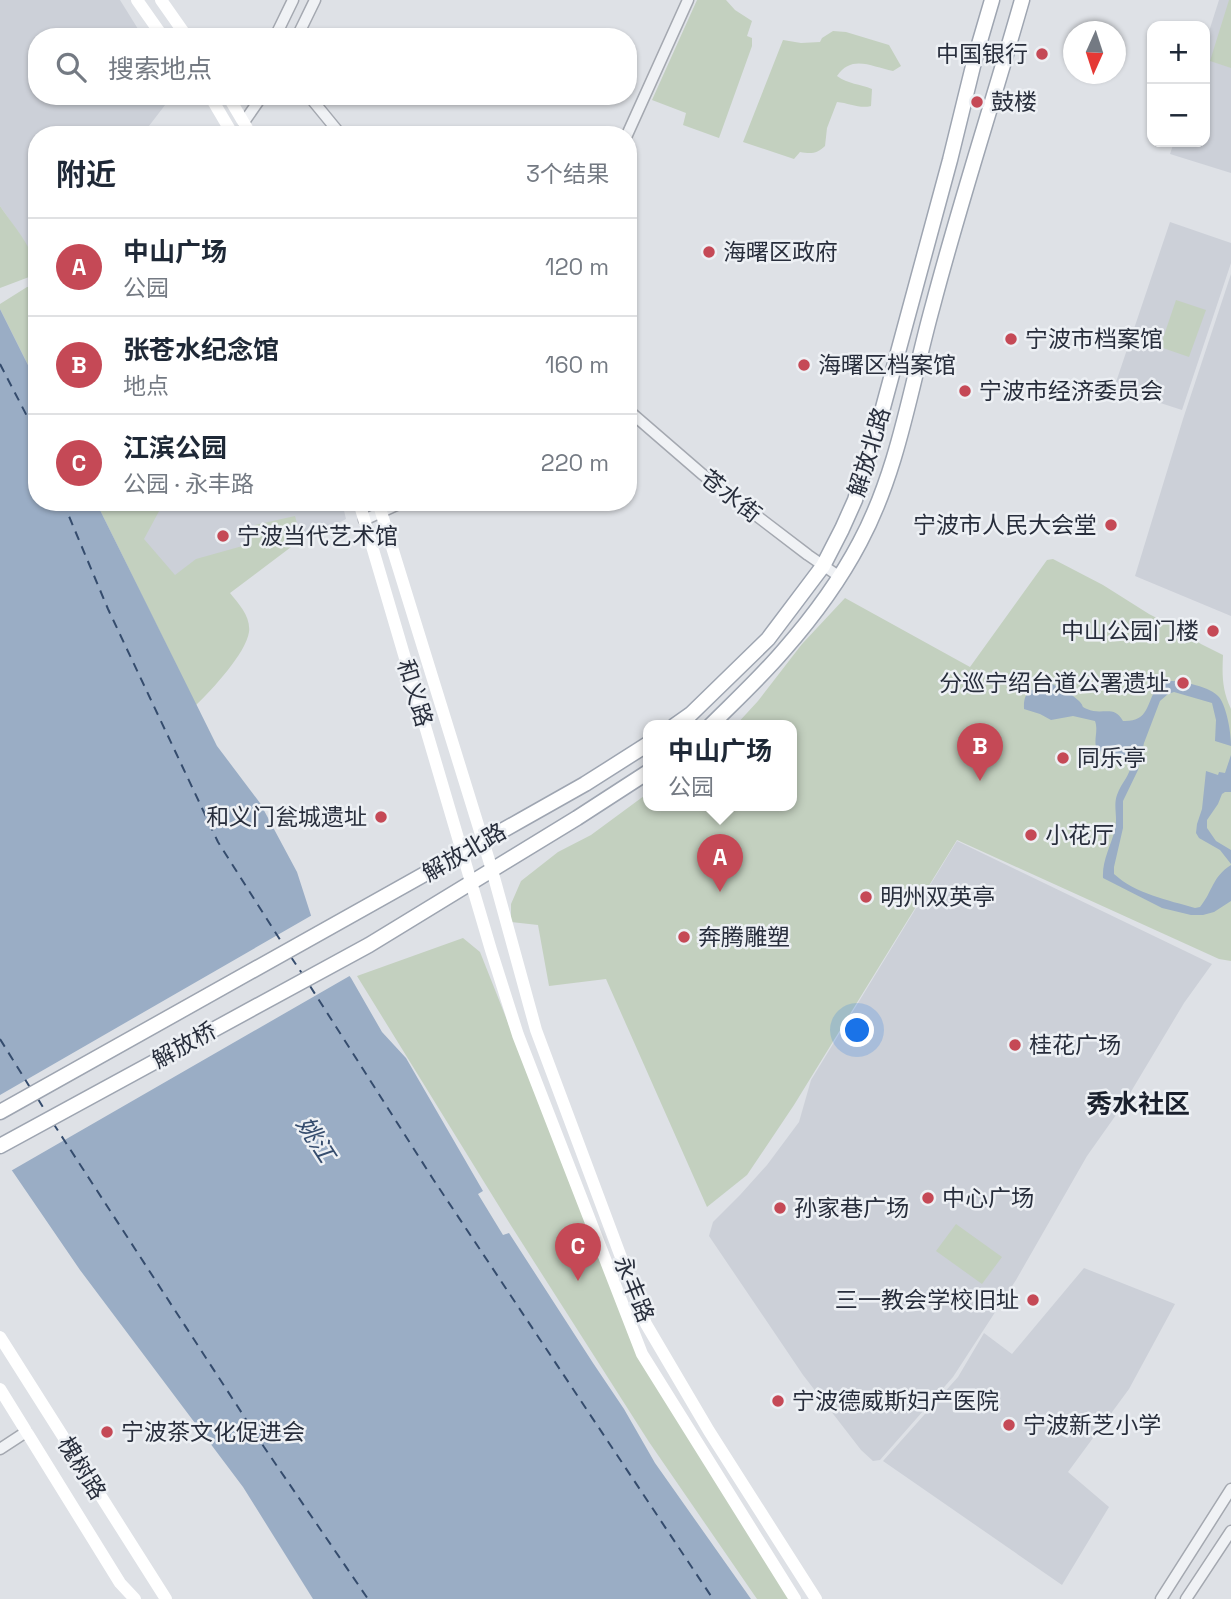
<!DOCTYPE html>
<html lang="zh">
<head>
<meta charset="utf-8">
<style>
	:root { --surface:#fff; --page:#f2f2f3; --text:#1f2937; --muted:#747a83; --line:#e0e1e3; --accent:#c54956 }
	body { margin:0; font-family:"Space Grotesk","Noto Sans SC",sans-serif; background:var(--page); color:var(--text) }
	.controls { position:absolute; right:21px; top:21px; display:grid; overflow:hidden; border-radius:14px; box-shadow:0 2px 5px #0004 }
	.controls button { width:63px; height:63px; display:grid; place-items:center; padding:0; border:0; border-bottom:2px solid var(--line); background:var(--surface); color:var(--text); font:35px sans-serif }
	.compass { position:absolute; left:1063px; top:21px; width:63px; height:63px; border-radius:50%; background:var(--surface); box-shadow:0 2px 5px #0004; rotate:183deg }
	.you { position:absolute; left:858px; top:1031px; width:24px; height:24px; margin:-18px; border:5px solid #fff; border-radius:50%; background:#1a73e8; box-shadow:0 0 0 10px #1a73e833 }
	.badge { display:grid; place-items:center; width:46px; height:46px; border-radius:50%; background:var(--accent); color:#fff; font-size:23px; font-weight:700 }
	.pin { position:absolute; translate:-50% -58px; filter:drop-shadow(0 2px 4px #0008) }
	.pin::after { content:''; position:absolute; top:37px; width:24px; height:21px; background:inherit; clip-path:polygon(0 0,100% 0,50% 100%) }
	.popup { position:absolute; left:643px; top:720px; width:154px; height:91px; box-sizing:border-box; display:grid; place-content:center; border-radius:14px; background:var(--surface); filter:drop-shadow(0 2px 5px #0005); font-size:23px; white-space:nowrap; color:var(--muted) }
	.popup b { font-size:26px; color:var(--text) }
	.popup::after { content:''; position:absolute; left:50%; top:100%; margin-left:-14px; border:14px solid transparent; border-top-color:var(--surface) }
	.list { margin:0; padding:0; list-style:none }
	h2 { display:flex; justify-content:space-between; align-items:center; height:91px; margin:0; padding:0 28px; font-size:30px }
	h2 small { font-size:23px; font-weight:400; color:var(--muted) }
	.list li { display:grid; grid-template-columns:46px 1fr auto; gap:21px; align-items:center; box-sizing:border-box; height:98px; padding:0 28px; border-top:2px solid var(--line) }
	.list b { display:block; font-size:26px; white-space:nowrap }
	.list p { margin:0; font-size:23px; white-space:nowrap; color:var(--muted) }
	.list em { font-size:23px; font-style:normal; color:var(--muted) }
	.icon { flex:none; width:38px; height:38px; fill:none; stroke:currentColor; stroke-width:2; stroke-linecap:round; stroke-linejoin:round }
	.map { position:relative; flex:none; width:1231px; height:1599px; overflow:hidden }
	.search { position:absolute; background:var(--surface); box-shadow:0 2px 5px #0004; left:28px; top:28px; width:609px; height:77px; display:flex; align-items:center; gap:18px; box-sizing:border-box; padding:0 24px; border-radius:28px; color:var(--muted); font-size:26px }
	.panel { position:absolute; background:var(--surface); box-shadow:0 2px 5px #0004; left:28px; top:126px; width:609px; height:385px; border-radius:28px }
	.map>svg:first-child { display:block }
	.built { fill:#ccd0d8 }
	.green { fill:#c3d0bf }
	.water { fill:#9aadc5 }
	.pier { fill:#dee1e6 }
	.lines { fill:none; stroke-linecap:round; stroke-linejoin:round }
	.ferry { stroke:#354c6d; stroke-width:2; stroke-dasharray:9 7; stroke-linecap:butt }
	.tertiary-casing { stroke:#a4a8b0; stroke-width:13 }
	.primary-casing { stroke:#9ea5b1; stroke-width:17 }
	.tertiary { stroke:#f0f2f5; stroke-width:10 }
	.secondary { stroke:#fff; stroke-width:12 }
	.primary { stroke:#fff; stroke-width:14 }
	.poi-dot { fill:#c54956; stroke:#edf0f4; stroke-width:2.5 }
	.labels { text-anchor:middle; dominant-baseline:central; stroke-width:5; stroke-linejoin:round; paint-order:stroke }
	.poi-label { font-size:23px; fill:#282e3c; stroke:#edf0f4; text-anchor:start }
	.street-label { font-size:23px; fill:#282e3c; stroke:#edf0f4 }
	.water-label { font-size:24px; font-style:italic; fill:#354c6d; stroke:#edf0f4 }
	.quarter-label { font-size:26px; font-weight:bold; fill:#1a202d; stroke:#edf0f4 }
</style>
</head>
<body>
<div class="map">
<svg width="1231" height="1599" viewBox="0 0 1231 1599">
	<rect width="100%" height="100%" fill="#dee1e6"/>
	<path class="built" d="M 0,0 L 120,0 L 143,37 L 37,37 L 37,96 L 172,96 L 142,135 L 37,135 L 37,266 L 22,238 L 0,206 Z
		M 1219,0 L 1231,0 L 1231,173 L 1170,154 L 1174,142 L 1205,142 L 1205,44 Z
		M 1170,222 L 1231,243 L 1231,263 L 1182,410 L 1114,388 Z
		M 1231,274 L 1231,616 L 1135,576 L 1183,419 Z
		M 156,502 L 342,502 L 346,519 L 313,537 L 258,553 L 176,582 L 130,542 Z
		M 957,841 L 1212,964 L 1184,1003 L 1123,1105 L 1087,1156 L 1016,1280 L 953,1377 L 880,1460 L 873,1461 L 861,1450 L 803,1375 L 709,1236 L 713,1222 L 740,1195 L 767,1165 L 799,1122 L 811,1080 Z
		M 1084,1268 L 1175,1304 L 1129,1389 L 1068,1472 L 1109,1507 L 1062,1585 L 883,1461 L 958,1377 L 984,1333 L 1012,1354 Z"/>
	<path class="green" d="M 697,0 L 726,0 L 735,10 L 752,21 L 747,36 L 752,38 L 752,46 L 719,138 L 683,125 L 686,113 L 652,100 Z
		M 1229,0 L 1231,0 L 1231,68 L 1210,61 Z
		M 833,31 L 846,32 L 889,45 L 901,66 L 893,71 C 872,67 852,54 837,76 C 848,84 860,84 872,89 L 871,106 C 860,109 849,103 837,102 L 827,128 L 825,146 C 817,154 811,154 800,152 L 794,159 L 743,142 L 783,40 L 801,43 L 820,42 L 822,38 Z
		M 0,206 C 12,224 37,252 37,274 L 0,288 Z
		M 37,286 L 37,383 L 0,309 L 0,304 L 27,287 Z
		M 1176,300 L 1206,310 L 1189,357 L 1160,347 Z
		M 96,502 L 164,502 L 144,539 L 175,575 L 196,559 L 246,545 L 244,535 L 255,525 L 295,516 L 299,531 L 307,535 L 230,593 C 239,604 251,617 249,632 C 246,653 212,690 196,705 Z
		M 1053,559 L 1103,585 L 1149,614 L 1176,628 L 1201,644 L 1223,655 C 1222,675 1222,690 1231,709 L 1231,961 L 1219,959 L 957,840 L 794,1105 L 747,1175 L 707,1207 L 606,979 L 549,986 L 538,925 L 511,922 L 511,904 L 521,881 L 558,852 L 591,835 L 648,793 L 648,806 L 792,806 L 792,726 L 735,726 L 758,701 L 802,644 L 845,598 L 970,667 L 1047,560 Z
		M 463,938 L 480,952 L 633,1338 L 792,1599 L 757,1599 L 649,1442 L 510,1224 L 357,976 Z
		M 956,1224 L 1002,1257 L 982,1284 L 936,1251 Z"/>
	<path class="water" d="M 0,309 L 37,383 L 37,502 L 96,502 L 217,746 L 260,803 L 297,872 L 317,934 L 351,978 L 382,1032 L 406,1058 L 483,1191 L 478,1194 L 503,1235 L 509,1233 L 593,1363 L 624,1409 L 655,1463 L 751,1599 L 313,1599 L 243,1487 L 80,1270 L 0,1153 Z
		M 1170,681 C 1182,681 1211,687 1219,697 C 1227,707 1231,734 1231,746 L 1215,741 L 1216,720 L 1212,703 L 1174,692 L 1168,694 L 1160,701 L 1144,743 L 1138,770 L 1123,801 L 1123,828 L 1114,867 L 1114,874 C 1136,894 1168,900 1195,908 L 1200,907 C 1213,891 1212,877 1231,865 L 1231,901 L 1214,912 L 1203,915 L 1191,915 L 1162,908 L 1103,878 C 1102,860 1111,846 1115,829 C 1118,817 1113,806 1117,795 C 1122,780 1132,776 1131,759 L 1127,756 L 1098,751 C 1092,742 1099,732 1095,721 L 1073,716 L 1051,720 L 1040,714 L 1024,709 C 1023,688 1034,690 1050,683 C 1059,687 1072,694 1079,701 C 1085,707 1080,706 1087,709 C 1102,716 1114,704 1123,721 C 1149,722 1146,704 1157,687 Z
		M 1231,755 L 1231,792 L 1225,792 L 1222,794 L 1218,804 L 1207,820 L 1207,828 L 1216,841 L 1231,850 L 1231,864 L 1220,850 L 1199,838 L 1196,833 L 1197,824 L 1202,809 L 1206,771 L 1218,775 L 1219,772 L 1225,773 Z"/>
	<path class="pier" d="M 314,914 L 320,933 L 353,974 L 9,1172 L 0,1159 L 0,1095 Z"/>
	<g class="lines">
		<path class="ferry" d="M 0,364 L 29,420 L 37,438
			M 63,502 L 108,609 L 218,842 L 284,946
			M 291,957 L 303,975
			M 310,986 L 433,1179 L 713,1599
			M 0,1039 L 31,1089
			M 38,1099 L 46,1112
			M 53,1123 L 264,1447 L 368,1599"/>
		<defs>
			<path id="tertiary" d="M 275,37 L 293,0
				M 297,37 L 315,0
				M 309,96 L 341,135
				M 244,122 L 262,96
				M 627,135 L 688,0
				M 628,410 L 702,474 L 808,555 L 840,577
				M 364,520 L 403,502
				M 0,1449 L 26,1432
				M 1161,1599 L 1231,1489
				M 1186,1599 L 1231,1531"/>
			<path id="primary" d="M 674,726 L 691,714 L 768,639 L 823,566 L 842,529 L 855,500 L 881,415 L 950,160 L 975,58 L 992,0
				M 710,726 C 735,701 761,677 784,650 C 813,617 840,580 860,542 C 899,469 911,384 933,305 C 960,202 993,102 1022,0
				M 0,1112 L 523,819 L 585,784 L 648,744
				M 0,1146 L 369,945 L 577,818 L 648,772"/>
		</defs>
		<use href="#tertiary" class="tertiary-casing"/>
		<use href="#primary" class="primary-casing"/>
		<use href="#tertiary" class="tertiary"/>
		<path class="secondary" d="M 137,0 L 163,37
			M 161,0 L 187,37
			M 210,96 L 233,135
			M 228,96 L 251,135
			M 359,502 L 491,950 L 518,1035 L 642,1354 L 795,1599
			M 378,502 L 492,870 L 536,1030 L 646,1324 L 709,1431 L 816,1599
			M 0,1337 L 166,1599
			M 0,1389 L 120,1583 L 135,1599"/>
		<use href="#primary" class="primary"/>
	</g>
	<g class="poi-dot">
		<circle cx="1042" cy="54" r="7"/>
		<circle cx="977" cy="102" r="7"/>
		<circle cx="709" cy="252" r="7"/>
		<circle cx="1011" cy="339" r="7"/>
		<circle cx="804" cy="365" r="7"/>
		<circle cx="965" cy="391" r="7"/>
		<circle cx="1111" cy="525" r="7"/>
		<circle cx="223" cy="536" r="7"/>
		<circle cx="1213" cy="631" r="7"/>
		<circle cx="1183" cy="683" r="7"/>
		<circle cx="1063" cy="758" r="7"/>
		<circle cx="381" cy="817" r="7"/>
		<circle cx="1031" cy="835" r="7"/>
		<circle cx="866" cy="897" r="7"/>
		<circle cx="684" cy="937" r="7"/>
		<circle cx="1015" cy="1045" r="7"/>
		<circle cx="928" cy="1198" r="7"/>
		<circle cx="780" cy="1208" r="7"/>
		<circle cx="1033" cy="1300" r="7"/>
		<circle cx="778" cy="1401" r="7"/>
		<circle cx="1009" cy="1425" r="7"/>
		<circle cx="107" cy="1432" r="7"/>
	</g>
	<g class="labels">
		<g class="poi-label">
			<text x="1028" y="54" text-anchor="end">中国银行</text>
			<text x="991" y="102">鼓楼</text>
			<text x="723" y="252">海曙区政府</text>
			<text x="1025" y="339">宁波市档案馆</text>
			<text x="818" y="365">海曙区档案馆</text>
			<text x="979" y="391">宁波市经济委员会</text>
			<text x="1097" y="525" text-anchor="end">宁波市人民大会堂</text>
			<text x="237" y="536">宁波当代艺术馆</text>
			<text x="1199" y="631" text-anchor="end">中山公园门楼</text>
			<text x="1169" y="683" text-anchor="end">分巡宁绍台道公署遗址</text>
			<text x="1077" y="758">同乐亭</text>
			<text x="367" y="817" text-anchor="end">和义门瓮城遗址</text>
			<text x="1045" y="835">小花厅</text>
			<text x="880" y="897">明州双英亭</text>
			<text x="698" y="937">奔腾雕塑</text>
			<text x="1029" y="1045">桂花广场</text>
			<text x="942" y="1198">中心广场</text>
			<text x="794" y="1208">孙家巷广场</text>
			<text x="1019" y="1300" text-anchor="end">三一教会学校旧址</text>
			<text x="792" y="1401">宁波德威斯妇产医院</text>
			<text x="1023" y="1425">宁波新芝小学</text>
			<text x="121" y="1432">宁波茶文化促进会</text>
		</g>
		<g class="street-label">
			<text transform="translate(869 452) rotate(-73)">解放北路</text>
			<text transform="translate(731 496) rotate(38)">苍水街</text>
			<text transform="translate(415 693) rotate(73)">和义路</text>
			<text transform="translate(464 852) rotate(-30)">解放北路</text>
			<text transform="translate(184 1045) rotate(-29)">解放桥</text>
			<text transform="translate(634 1289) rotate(68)">永丰路</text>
			<text transform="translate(82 1468) rotate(58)">槐树路</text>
		</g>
		<g class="water-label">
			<text transform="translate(316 1139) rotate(57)">姚江</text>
		</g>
		<g class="quarter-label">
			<text x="1138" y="1104">秀水社区</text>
		</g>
	</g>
</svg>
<div class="controls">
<button>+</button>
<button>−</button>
</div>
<svg class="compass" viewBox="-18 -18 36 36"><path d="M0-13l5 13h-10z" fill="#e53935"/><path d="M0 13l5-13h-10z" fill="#747a83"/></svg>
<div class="you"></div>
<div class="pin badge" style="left:720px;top:892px">A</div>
<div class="popup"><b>中山广场</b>公园</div>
<div class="pin badge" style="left:980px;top:781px">B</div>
<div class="pin badge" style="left:578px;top:1281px">C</div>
<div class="search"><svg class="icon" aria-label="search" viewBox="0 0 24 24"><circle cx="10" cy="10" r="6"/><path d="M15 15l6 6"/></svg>搜索地点</div>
<section class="panel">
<h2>附近<small>3个结果</small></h2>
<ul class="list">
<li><span class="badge">A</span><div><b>中山广场</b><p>公园</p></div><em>120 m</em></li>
<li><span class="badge">B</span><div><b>张苍水纪念馆</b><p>地点</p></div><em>160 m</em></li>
<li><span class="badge">C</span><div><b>江滨公园</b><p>公园 · 永丰路</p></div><em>220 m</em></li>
</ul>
</section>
</div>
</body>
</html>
